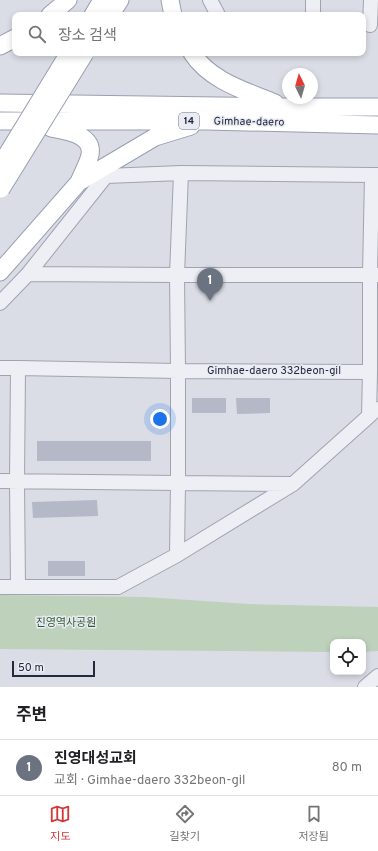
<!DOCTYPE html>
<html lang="ko">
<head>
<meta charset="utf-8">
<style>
	:root { --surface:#fff; --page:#f2f2f2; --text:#202124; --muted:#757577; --line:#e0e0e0; --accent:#d53736 }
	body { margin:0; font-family:Overpass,"Noto Sans KR",sans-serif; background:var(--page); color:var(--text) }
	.controls { position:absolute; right:12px; bottom:12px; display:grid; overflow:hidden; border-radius:8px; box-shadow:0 2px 6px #0003 }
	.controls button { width:36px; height:36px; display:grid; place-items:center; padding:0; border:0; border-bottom:1px solid var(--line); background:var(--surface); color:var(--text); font:20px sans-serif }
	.compass { position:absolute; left:282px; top:68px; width:36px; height:36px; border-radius:50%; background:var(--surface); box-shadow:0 2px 6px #0003; rotate:355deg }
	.scale { position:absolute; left:12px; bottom:10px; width:83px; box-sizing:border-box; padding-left:4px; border:2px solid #24293d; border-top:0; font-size:11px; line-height:14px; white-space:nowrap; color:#24293d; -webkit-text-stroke:3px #eaecf4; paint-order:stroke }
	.you { position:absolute; left:160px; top:419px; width:14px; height:14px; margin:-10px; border:3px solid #fff; border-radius:50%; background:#1a73e8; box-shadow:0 0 0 6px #1a73e833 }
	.badge { display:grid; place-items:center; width:26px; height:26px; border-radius:50%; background:var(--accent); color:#fff; font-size:13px; font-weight:700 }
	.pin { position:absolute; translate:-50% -33px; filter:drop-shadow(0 1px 2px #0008) }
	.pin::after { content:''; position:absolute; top:21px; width:14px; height:12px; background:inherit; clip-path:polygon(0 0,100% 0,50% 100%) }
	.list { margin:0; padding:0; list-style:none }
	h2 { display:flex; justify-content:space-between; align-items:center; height:52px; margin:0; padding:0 16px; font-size:17px }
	h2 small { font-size:13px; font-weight:400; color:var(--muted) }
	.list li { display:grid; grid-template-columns:26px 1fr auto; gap:12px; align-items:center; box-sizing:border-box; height:56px; padding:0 16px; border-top:1px solid var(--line) }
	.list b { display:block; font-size:15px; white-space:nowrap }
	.list p { margin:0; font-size:13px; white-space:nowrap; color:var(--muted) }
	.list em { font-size:13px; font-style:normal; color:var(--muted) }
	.icon { flex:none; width:22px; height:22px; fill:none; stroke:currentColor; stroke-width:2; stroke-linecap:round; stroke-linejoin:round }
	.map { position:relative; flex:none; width:378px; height:687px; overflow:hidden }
	.search { position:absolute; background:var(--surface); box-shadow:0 2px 6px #0003; left:12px; right:12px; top:12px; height:44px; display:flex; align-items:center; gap:10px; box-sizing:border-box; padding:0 14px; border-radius:8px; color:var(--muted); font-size:15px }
	.sheet { height:108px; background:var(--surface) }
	nav { display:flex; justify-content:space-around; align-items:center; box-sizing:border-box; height:56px; border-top:1px solid var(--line); background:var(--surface); font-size:11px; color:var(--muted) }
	nav a { display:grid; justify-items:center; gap:2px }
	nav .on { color:var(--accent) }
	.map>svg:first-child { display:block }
	.green { fill:#bdd1bb }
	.building { fill:#b5b8c6 }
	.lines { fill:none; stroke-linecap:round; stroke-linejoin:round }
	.minor-casing { stroke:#a0a3b0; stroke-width:16 }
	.major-casing { stroke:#999fb2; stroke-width:19 }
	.minor { stroke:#edeff4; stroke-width:14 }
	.major { stroke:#fff; stroke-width:17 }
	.major-bridge-casing { stroke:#999fb2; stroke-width:19; stroke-linecap:butt }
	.major-bridge { stroke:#fff; stroke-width:17 }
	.labels { text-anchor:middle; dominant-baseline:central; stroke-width:3; stroke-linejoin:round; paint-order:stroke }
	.shield { fill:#eaecf4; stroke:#5f6474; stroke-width:1 }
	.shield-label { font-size:10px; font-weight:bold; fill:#24293d }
	.street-label { font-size:11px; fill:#24293d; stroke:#eaecf4 }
	.park-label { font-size:11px; fill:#325931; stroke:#eaecf4 }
</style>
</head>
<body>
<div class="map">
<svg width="378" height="687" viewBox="0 0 378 687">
	<rect width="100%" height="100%" fill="#dbdde6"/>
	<path class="green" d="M 0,595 L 145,597 L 248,604 L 378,607 L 378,651 L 363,652 L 363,642 L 333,642 L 333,652 L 0,649 Z"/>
	<path class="building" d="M 192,398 L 226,398 L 226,413 L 192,413 Z
		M 236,398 L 270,398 L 270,413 L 237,414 Z
		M 37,441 L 151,441 L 151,461 L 37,461 Z
		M 97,500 L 98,516 L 33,518 L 32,502 Z
		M 48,561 L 85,561 L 85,576 L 48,576 Z"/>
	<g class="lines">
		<defs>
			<path id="minor" d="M 210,0 L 218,15
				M 313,15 L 313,0
				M 370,25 L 371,0
				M 181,173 L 106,176 L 28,274 L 177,275 L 178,371 L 370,372 L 369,416
				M 378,275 L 370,275 L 372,175 L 378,175
				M 0,303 L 28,274
				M 0,368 L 18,368 L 17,482 L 18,587
				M 18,368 L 178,371 L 178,483 L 293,484
				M 370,372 L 370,275 L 177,275 L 181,173 L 372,175
				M 0,481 L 178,483 L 177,555 L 118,587 L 0,587
				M 177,555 L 293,484 L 369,416 L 376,409
				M 365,687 L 378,676"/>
			<path id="major" d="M 170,0 L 173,15
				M 50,15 L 68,0
				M 93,15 L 102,0
				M 110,15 L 120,0
				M 0,46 L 15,38
				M 192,53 C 210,81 246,91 275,103
				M 0,103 L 287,107 L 378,107
				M 0,121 L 207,121 L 378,125
				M 51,128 C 65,131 94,134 90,155 C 88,164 82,174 79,182
				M 0,272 L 79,182 L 155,137 L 191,126"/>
		</defs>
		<use href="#minor" class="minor-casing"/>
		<use href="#major" class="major-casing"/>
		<use href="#minor" class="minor"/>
		<use href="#major" class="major"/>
		<defs>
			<path id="major-bridge" d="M 0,166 L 69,53
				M 1,189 L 85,53"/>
		</defs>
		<use href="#major-bridge" class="major-bridge-casing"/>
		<use href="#major-bridge" class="major-bridge"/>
	</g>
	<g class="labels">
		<rect class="shield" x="179" y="113" width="20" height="16" rx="3"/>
		<g class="shield-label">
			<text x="189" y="121">14</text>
		</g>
		<g class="street-label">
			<text transform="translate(249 122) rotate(1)">Gimhae-daero</text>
			<text x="274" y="371">Gimhae-daero 332beon-gil</text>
		</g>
		<g class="park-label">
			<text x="66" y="623">진영역사공원</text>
		</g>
	</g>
</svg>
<div class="controls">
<button><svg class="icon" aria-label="locate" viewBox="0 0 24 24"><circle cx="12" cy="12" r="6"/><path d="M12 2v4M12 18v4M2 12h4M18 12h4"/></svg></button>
</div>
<svg class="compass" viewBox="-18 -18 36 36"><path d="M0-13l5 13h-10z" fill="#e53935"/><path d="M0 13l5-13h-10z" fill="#757577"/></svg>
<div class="scale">50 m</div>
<div class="you"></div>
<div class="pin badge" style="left:210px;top:301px;background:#6b7280">1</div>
<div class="search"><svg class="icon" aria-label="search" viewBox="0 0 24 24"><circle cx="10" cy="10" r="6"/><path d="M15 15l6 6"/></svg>장소 검색</div>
</div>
<section class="sheet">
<h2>주변<small></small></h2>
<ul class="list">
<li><span class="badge" style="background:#6b7280">1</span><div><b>진영대성교회</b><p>교회 · Gimhae-daero 332beon-gil</p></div><em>80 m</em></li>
</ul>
</section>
<nav>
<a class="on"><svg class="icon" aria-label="map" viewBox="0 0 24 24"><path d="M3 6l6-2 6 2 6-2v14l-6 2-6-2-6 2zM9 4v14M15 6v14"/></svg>지도</a>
<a><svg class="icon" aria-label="directions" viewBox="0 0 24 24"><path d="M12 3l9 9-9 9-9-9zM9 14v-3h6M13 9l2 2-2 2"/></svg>길찾기</a>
<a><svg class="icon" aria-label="saved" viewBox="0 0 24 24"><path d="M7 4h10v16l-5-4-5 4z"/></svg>저장됨</a>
</nav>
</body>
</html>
